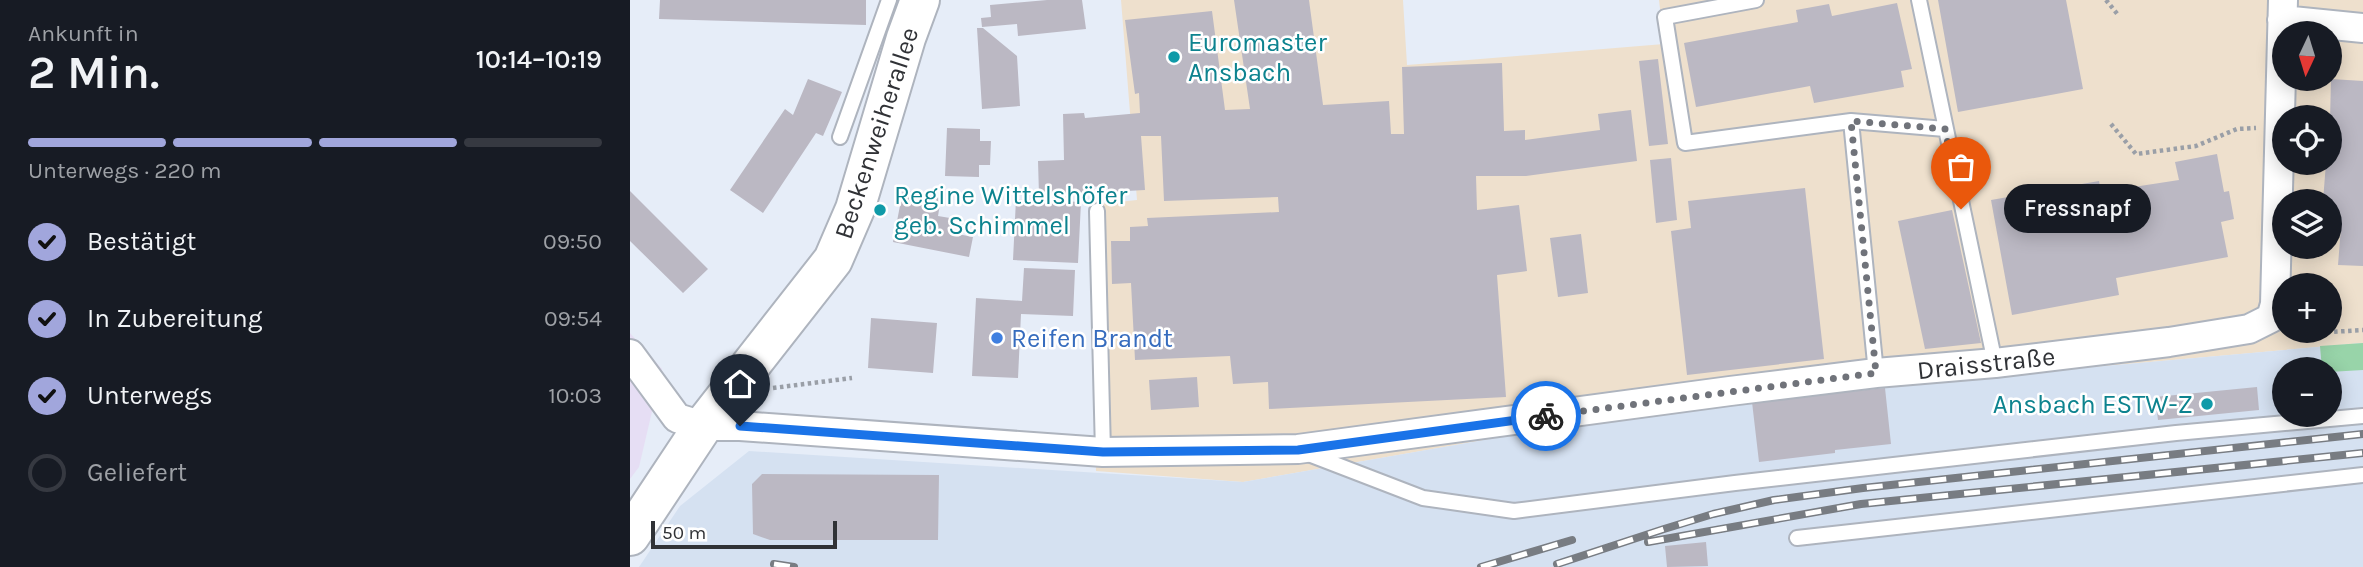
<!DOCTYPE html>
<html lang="de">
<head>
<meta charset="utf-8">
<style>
  body { margin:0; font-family:Karla,sans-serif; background:#242831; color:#f1f3f6; height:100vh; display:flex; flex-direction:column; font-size:26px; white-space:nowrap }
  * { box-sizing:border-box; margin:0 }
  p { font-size:23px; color:#9ea1a6 }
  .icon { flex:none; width:38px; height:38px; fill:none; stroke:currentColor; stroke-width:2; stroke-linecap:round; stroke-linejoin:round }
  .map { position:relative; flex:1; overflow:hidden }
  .drawer { display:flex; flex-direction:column; background:#171b24; width:630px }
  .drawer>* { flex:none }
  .needle { width:46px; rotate:184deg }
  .fabs { position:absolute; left:1642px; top:21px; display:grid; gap:14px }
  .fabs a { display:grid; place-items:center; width:70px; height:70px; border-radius:50%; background:#171b24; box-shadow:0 4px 18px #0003; font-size:35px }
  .scale { position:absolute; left:21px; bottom:18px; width:186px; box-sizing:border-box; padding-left:7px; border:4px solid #303236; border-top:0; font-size:19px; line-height:24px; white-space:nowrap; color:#303236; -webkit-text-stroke:5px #fff; paint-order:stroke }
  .pin { position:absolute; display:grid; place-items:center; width:60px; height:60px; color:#fff; margin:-72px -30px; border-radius:50% 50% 50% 0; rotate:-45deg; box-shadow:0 0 7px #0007 }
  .pin .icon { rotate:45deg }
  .courier { position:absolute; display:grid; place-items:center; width:70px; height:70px; margin:-35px; border:5px solid #1a73e8; border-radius:50%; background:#fff; color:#222; box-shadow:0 2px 9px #0007 }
  .bubble { position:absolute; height:49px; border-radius:24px; background:#171b24; box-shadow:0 4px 18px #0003; font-size:23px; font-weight:600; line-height:49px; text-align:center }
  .overview em { font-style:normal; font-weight:600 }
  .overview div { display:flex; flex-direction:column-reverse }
  .overview { display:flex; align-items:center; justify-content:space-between; height:119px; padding:0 28px }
  h1 { font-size:46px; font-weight:600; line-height:52px }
  .bar { display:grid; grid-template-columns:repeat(4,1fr); gap:10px 7px; align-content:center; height:84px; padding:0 28px }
  .bar i { height:9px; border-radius:5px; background:#363941 }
  .bar .on { background:#a1a6dc }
  .bar p { grid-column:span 4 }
  ol { padding:0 28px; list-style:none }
  li { display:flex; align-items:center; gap:21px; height:77px }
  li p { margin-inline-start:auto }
  li .icon { padding:7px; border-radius:50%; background:#a1a6dc; color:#111; stroke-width:4 }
  li:last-child { color:#9ea1a6 }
  li i { width:38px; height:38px; border:4px solid #363941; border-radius:50% }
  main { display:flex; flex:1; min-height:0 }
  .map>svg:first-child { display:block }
  .commercial { fill:#eee0cd; fill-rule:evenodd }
  .industrial { fill:#e6def4 }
  .built { fill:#d5e1f1; fill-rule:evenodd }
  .green { fill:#98d4a9 }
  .building { fill:#bbb8c3 }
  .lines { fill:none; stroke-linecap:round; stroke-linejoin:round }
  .service-casing { stroke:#aeb4be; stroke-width:18 }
  .minor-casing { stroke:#aeb4be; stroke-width:32 }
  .secondary-casing { stroke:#aeb4be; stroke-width:42 }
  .path { stroke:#9a9fa7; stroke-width:4.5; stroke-dasharray:3.5 3.5; stroke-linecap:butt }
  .service { stroke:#fff; stroke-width:14 }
  .minor { stroke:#fff; stroke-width:28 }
  .secondary { stroke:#fff; stroke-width:38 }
  .rail-casing { stroke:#787c82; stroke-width:8 }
  .rail { stroke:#fff; stroke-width:5; stroke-dasharray:16; stroke-linecap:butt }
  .done { stroke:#70737a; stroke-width:7; stroke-dasharray:0 12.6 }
  .route { stroke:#1a73e8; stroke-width:9 }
  .culture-dot { fill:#0f9aa8; stroke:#fff; stroke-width:2.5 }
  .shop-dot { fill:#3f7fe0; stroke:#fff; stroke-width:2.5 }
  .labels { text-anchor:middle; stroke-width:5; stroke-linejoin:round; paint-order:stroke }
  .culture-label { font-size:26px; fill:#0d838f; stroke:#fff; text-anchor:start }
  .street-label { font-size:26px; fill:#303236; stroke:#fff }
  .shop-label { font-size:26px; fill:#366cbe; stroke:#fff; text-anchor:start }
</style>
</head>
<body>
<main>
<section class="drawer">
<div class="overview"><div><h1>2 Min.</h1><p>Ankunft in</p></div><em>10:14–10:19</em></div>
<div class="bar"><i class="on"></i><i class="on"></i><i class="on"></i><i></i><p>Unterwegs · 220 m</p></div>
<ol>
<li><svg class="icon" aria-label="check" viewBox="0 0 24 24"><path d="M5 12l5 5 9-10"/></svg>Bestätigt<p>09:50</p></li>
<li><svg class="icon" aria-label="check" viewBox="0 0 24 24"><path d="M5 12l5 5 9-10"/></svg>In Zubereitung<p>09:54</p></li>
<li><svg class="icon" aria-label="check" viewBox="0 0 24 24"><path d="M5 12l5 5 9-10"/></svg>Unterwegs<p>10:03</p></li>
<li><i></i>Geliefert</li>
</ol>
</section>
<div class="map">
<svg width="1733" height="567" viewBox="0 0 1733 567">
  <rect width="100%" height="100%" fill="#e6edf8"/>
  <!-- commercial -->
  <path class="commercial" d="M491 0H773L777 65 1034 44 1029 0H1733V343L1072 402 613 482 466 471 461 205 507 200ZM1654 33H1699V79H1654ZM1654 117H1699V163H1654ZM1654 201H1699V247H1654ZM1654 285H1699V331H1654Z"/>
  <!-- industrial -->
  <path class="industrial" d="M0 333 32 369 9 467 0 479Z"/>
  <!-- built -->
  <path class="built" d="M1733 343V567H9L50 506 119 451 613 482 1072 402ZM1654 369H1699V415H1654Z"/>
  <!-- green -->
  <path class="green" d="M1733 343V370L1699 372V369H1692L1690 346Z"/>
  <!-- building -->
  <path class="building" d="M30 0H236V25L29 19Z
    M417 0H452L456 29 388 36 387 24 352 27 351 18 361 17 360 5Z
    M604 0H679L693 105 759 101 761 134H774L772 67 872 63 874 131 895 130V140L970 130 968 114 1001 110 1007 161 896 176H846L847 210 889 205 897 271 867 275 876 397 639 409 638 382 603 384 600 356 505 360 501 283 482 284 481 241H500V227L518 226 517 218 649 212 648 197 534 201 531 136H511L515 190 478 192V186L456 187V193L409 195 408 161 434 160 433 114 454 113 455 118 510 113 509 93 505 94 495 20 582 11 595 110 620 109Z
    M1308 0H1436L1453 89 1328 112Z
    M1267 3 1282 69 1271 71 1274 87 1184 103 1180 86 1066 107 1054 43 1168 22 1166 10 1199 4 1202 16Z
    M347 28H353L387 56 390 106 352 109Z
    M1028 59 1038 144 1019 146 1009 61Z
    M178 79 212 92 193 136 186 133 133 213 100 190 155 109 163 115Z
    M1701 79 1733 81V266L1708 265 1711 227 1699 226V201H1693L1696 163H1699Z
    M317 128 350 129V141H361L360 165H349V177L315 176Z
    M1587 154 1594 192 1599 191 1604 219 1591 222 1598 257 1486 278 1489 295 1382 315 1361 200 1469 181 1471 192 1549 180 1545 162Z
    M1041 158 1047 220 1026 223 1020 160Z
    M1175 188 1194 359 1057 375 1041 231 1061 228 1058 201Z
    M273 190 311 198 308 216 326 219 323 233 343 237 339 257 263 242Z
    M0 191 78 269 53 293 0 241Z
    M386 199 451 202 448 263 383 260Z
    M1322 210 1351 343 1295 349 1268 221Z
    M951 234 958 293 928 297 920 238Z
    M394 268 445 270 443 316 391 314 388 378 342 376 346 298 392 301Z
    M241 318 307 323 303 373 238 368Z
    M567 377 569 407 521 410 519 380Z
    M1627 387 1629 410 1528 420 1525 397Z
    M1255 388 1261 444 1205 450V453L1129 462 1122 402Z
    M132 474 309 475 308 540H140L123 534 122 484Z
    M1076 542 1078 566 1037 567 1035 546Z"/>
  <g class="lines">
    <defs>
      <path id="service" d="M1126 0 1035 17 1055 143 1221 121 1315 129
        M1289 0 1365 363
        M1221 121 1246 373
        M210 137 259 0
        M467 211 473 452
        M676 453 793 498 884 511 1105 483 1546 433 1733 416
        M1167 538 1733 475"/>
      <path id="minor" d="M1652 20 1733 28
        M0 354 47 418 73 426H110L473 452 668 449 1100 391 1246 373 1365 363 1539 342 1619 329 1641 318 1645 304 1653 0"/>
      <path id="secondary" d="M0 536 73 426 203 260 225 209 276 38 290 0"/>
    </defs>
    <!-- service casing -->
    <use href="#service" class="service-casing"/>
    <!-- minor casing -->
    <use href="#minor" class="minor-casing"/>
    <!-- secondary casing -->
    <use href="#secondary" class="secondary-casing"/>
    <!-- path -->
    <path class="path" d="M1476 0 1489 16
      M1481 124 1506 154 1566 146 1607 129 1626 128
      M1663 331 1668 334 1733 330
      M143 388 222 378"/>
    <!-- service -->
    <use href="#service" class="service"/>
    <!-- minor -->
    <use href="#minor" class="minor"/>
    <!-- secondary -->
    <use href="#secondary" class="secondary"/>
    <defs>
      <path id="rail" d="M1018 542 1231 504 1733 453
        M144 564 164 567
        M927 564 1034 529 1083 514 1144 500 1233 488 1733 434
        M851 567 942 540"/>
    </defs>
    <!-- rail casing -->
    <use href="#rail" class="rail-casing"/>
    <!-- rail -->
    <use href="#rail" class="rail"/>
  </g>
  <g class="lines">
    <!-- done -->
    <path class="done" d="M916 416 1246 373 1221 121 1315 129 1331 209"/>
    <!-- route -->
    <path class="route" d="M110 426 473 452 668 450 916 416"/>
  </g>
  <!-- markers -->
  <g class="culture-dot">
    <circle cx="544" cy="57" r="7"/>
    <circle cx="250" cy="210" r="7"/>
    <circle cx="1577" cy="404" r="7"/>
  </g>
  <circle class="shop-dot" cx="367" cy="338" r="7"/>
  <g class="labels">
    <!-- culture labels -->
    <g class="culture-label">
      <text x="558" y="51">Euromaster<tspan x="558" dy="30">Ansbach</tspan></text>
      <text x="264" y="204">Regine Wittelshöfer<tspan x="264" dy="30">geb. Schimmel</tspan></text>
      <text x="1563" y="413" text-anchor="end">Ansbach ESTW-Z</text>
    </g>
    <!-- street labels -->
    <g class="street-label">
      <text transform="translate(246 133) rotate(-72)" y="9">Beckenweiherallee</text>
      <text transform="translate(1356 363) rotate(-6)" y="9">Draisstraße</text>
    </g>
    <!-- shop labels -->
    <g class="shop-label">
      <text x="381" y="347">Reifen Brandt</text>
    </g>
  </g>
</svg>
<div class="fabs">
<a><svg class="needle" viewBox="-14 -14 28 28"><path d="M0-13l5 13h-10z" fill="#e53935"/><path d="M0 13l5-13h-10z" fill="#9ea1a6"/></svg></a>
<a><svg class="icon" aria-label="locate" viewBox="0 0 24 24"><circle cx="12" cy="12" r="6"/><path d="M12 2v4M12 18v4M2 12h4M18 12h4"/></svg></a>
<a><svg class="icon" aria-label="layers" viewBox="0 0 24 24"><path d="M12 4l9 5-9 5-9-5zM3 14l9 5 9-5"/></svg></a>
<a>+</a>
<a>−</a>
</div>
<div class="scale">50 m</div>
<div class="pin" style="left:1331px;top:209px;background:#ea580c"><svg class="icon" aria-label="bag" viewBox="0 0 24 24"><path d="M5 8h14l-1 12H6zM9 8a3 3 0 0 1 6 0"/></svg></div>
<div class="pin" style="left:110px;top:426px;background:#1f2937"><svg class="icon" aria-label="home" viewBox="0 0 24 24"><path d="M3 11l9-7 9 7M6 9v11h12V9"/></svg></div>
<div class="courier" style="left:916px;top:416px"><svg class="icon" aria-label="bike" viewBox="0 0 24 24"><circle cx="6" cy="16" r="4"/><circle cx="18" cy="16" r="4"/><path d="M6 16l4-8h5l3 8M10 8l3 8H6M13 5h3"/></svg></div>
<div class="bubble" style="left:1374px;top:184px;width:147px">Fressnapf</div>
</div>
</main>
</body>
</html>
